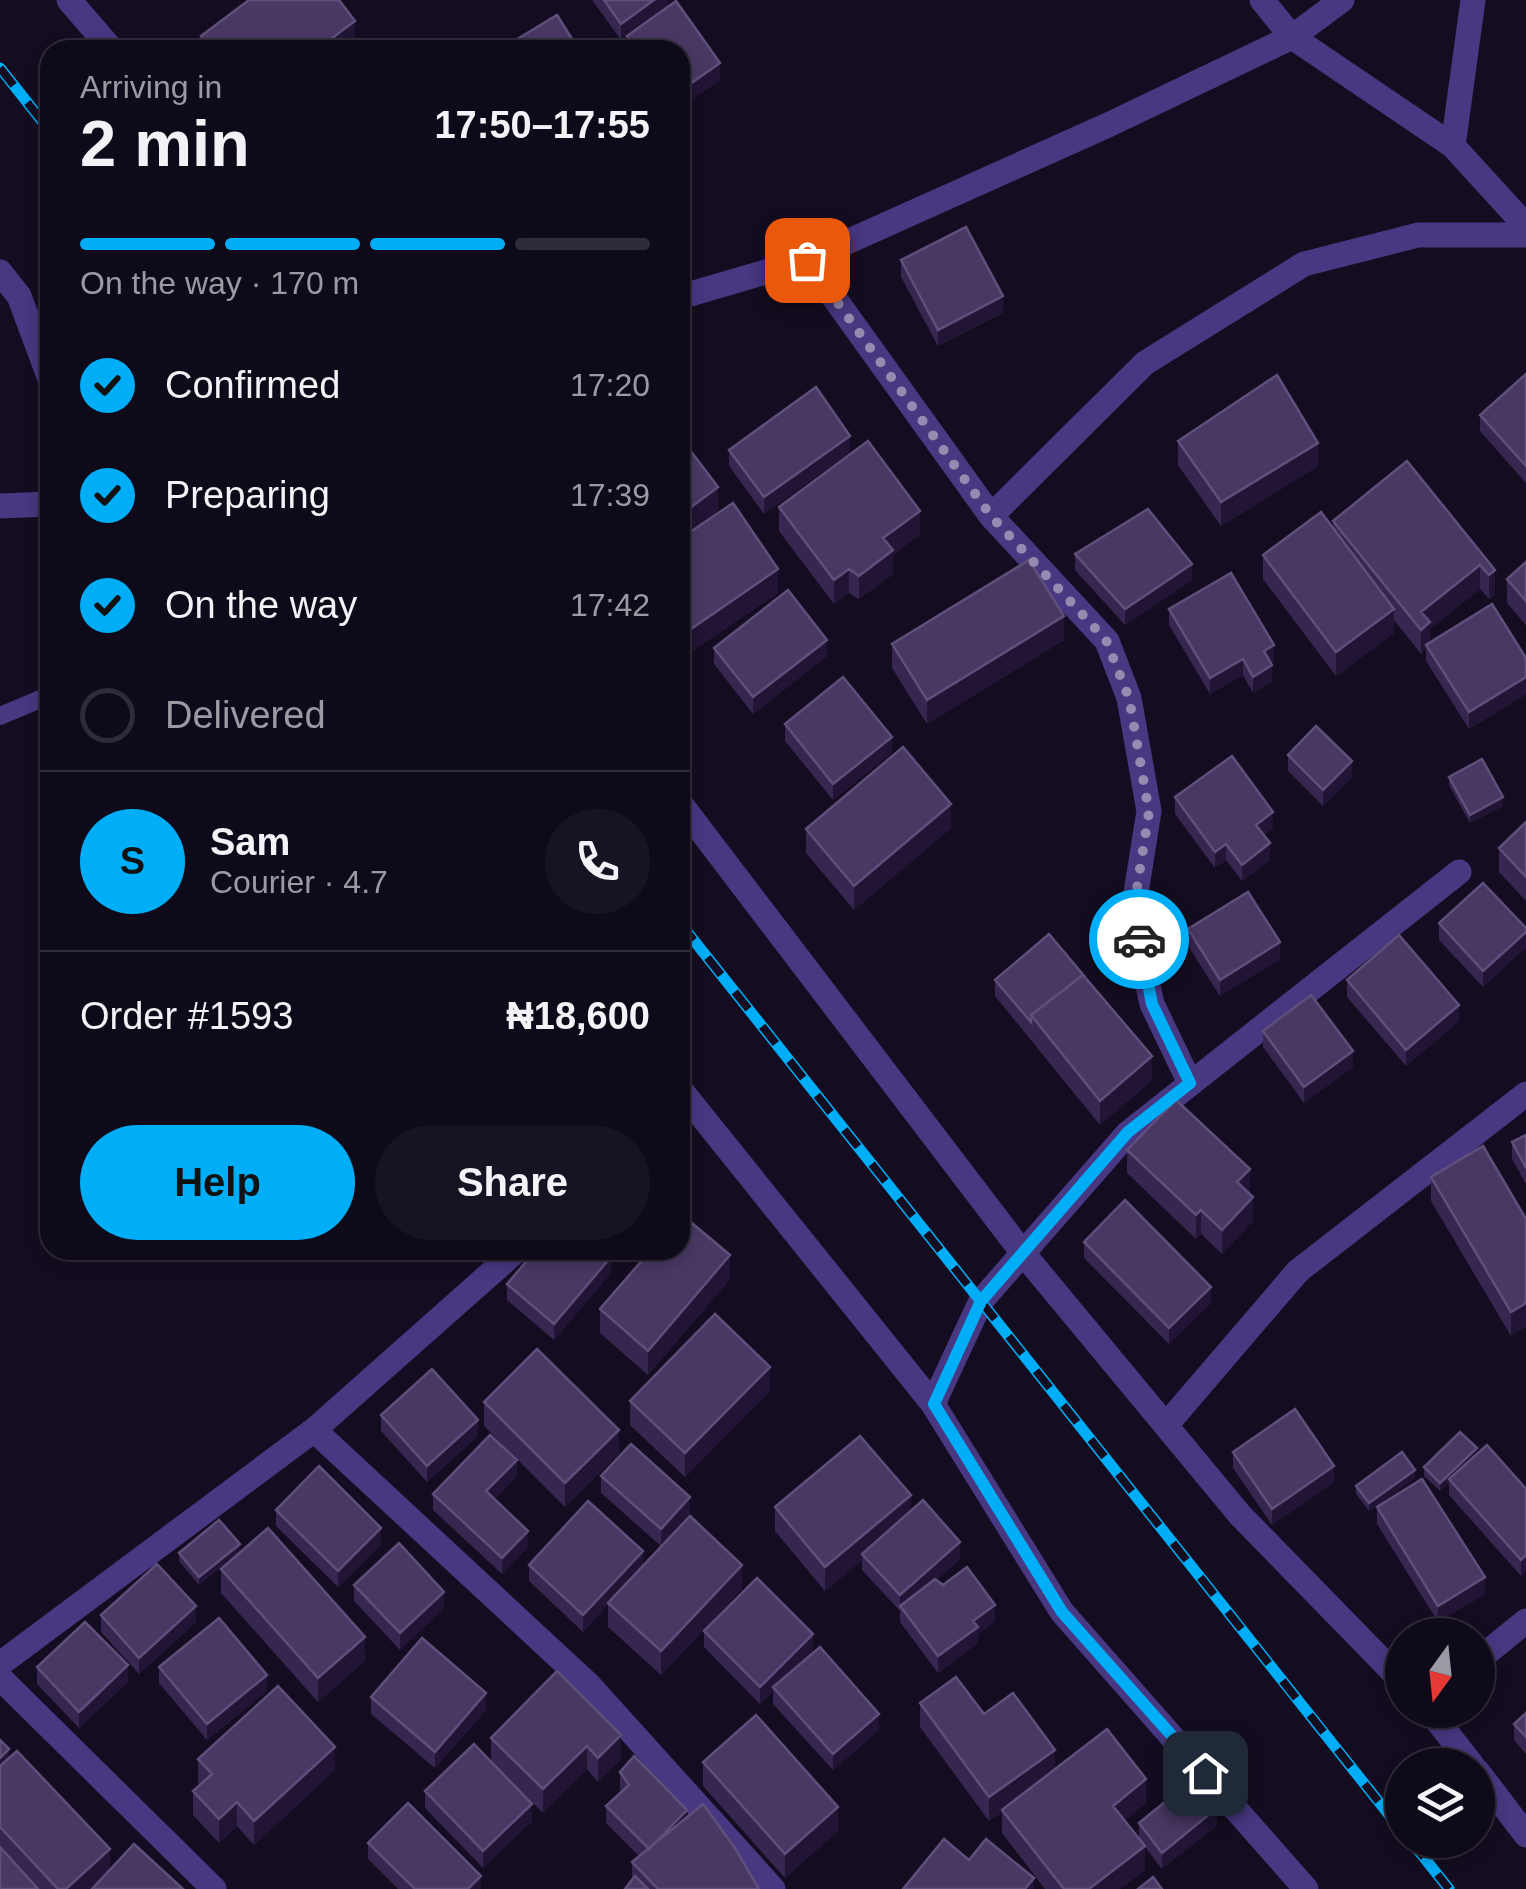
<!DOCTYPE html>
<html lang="en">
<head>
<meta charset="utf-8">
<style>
  body { margin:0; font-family:Helvetica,sans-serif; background:#181322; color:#f1f3f6; height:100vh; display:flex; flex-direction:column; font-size:38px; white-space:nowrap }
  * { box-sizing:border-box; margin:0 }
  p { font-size:32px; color:#9b9aa2 }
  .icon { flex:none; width:55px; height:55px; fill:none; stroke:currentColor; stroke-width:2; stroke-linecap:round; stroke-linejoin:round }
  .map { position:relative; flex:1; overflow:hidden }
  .panel { position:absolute; left:40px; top:40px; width:650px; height:1220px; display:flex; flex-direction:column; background:#0f0a19; border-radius:30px; box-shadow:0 5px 15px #0003,0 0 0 2px #2f2b38 }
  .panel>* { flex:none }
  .needle { width:65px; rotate:195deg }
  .controls { position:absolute; left:1385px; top:1618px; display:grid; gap:20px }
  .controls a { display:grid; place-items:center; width:110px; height:110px; border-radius:50%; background:#0f0a19; box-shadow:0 5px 15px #0003,0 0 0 2px #2f2b38; font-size:50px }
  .pin { position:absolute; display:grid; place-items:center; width:85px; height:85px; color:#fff; margin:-42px; border-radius:20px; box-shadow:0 5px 15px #0006 }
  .courier { position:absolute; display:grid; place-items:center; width:100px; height:100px; margin:-50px; border:8px solid #00aef8; border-radius:50%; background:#fff; color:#222; box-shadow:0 2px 12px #0007 }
  .summary em { font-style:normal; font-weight:700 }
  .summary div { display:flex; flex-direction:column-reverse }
  .summary { display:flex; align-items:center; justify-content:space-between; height:170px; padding:0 40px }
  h1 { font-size:65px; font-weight:700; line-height:75px }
  .bar { display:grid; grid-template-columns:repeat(4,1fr); gap:15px 10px; align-content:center; height:120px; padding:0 40px }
  .bar i { height:12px; border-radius:8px; background:#2f2b38 }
  .bar .active { background:#00aef8 }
  .bar p { grid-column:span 4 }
  .line { display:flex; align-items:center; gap:25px; padding:0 40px; border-top:2px solid #2f2b38 }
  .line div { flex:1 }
  .round { display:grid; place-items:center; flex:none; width:105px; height:105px; border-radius:52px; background:#181322 }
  ol { padding:0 40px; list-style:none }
  li { display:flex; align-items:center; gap:30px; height:110px }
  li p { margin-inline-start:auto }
  li .icon { padding:10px; border-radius:50%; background:#00aef8; color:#111; stroke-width:4 }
  li:last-child { color:#9b9aa2 }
  li i { width:55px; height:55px; border:5px solid #2f2b38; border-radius:50% }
  .cta { display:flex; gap:20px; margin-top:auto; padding:20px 40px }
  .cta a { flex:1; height:115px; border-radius:60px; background:#00aef8; color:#111; font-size:40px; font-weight:700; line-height:115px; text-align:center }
  .cta a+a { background:#181322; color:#f1f3f6 }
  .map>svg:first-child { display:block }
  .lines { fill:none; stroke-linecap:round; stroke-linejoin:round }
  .lane { stroke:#483781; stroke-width:18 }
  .street { stroke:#483781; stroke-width:25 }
  .rail-casing { stroke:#00aef8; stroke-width:11 }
  .rail { stroke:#140d21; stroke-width:8; stroke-dasharray:22; stroke-linecap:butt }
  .wall { fill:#362650 }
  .shaded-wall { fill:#211435 }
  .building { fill:#483863; stroke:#5f4f7b; stroke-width:2.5 }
  .done { stroke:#978ab1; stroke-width:10; stroke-dasharray:0 18 }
  .route { stroke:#00aef8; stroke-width:12 }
</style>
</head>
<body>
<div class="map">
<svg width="1526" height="1889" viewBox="0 0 1526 1889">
  <rect width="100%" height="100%" fill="#140d21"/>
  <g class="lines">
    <!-- lane -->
    <path class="lane" d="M0 716 50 695"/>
    <!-- street -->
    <path class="street" d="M69 0 112 50
      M1262 0 1292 37 1453 146 1526 226
      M1453 146 1473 0
      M807 260 991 516 1107 641 1129 698 1149 811 1136 893 1140 949 1152 1004 1190 1083
      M0 272 19 296 50 379
      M680 297 807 260 1108 125 1292 37 1342 0
      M0 506 50 504
      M991 516 1145 363 1304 264 1418 235H1526
      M680 803 1022 1252 1240 1515 1402 1681
      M680 1089 933 1404 1062 1612 1306 1889
      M933 1404 981 1301 1128 1133 1459 872
      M1167 1424 1298 1271 1526 1094
      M314 1430 590 1686 773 1889
      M1478 1660 1526 1621
      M0 1664 314 1430 517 1250
      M0 1678 214 1889
      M1429 1710 1472 1765
      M1478 1772 1526 1835"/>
    <defs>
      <path id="rail" d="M0 68 50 131
        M680 923 1402 1831
        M1410 1840 1449 1889"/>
    </defs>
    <!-- rail casing -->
    <use href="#rail" class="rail-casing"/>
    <!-- rail -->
    <use href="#rail" class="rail"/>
  </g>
  <!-- wall -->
  <path class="wall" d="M592 0H668V7L621 40Z
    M676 1 720 63V80L680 108V50H627V36Z
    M201 36 355 45 348 50H201Z
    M901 260 1003 313 938 346 901 277Z
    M1526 374V483L1480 431V415Z
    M680 437 718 510 690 532 681 520 680 536Z
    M1178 441 1318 466 1221 526 1178 465Z
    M729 450 850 452 764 514 729 466Z
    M779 507 920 534 893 555V574L859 599 849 593 834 604 779 531Z
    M1333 521 1495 570V594L1489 599 1480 589 1430 629V643L1526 658V694L1469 729 1426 661V649L1421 654 1394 620V633L1336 676 1263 579V555L1333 528Z
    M680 539 778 593 691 652 680 636Z
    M1075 554 1192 580 1125 625 1075 570Z
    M1526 562V625L1507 603V579Z
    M1169 609 1274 661 1271 663 1272 682 1253 693 1243 675 1210 694 1169 625Z
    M1064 640 927 724 892 668V644Z
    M714 648 827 656 753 714 714 664Z
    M785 724 892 753 833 800 785 741Z
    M1288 755 1352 777 1323 806 1288 771Z
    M1449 777 1503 806 1470 823 1449 785Z
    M1175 797 1273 828 1264 835 1270 860 1242 881 1226 860 1215 868 1175 814Z
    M1526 822V901L1499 872V848Z
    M951 828 854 910 806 853V829Z
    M1439 923 1526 928 1483 987 1439 940Z
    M1188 929 1280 959 1220 996 1188 946Z
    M995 980 1152 1080 1100 1125 995 996Z
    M1347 980 1459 1021 1406 1066 1347 997Z
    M1263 1031 1353 1067 1304 1103 1263 1047Z
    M1526 1135V1184L1512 1159V1142Z
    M1127 1150 1249 1193 1253 1221 1222 1254 1201 1234 1196 1239 1127 1173Z
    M1431 1177 1526 1219 1511 1336 1431 1201Z
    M1084 1242 1211 1303 1169 1344 1084 1258Z
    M611 1273 554 1340 507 1300V1284Z
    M730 1279 648 1375 600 1333V1309Z
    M770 1391 685 1477 630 1425V1401Z
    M484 1402 619 1453 565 1507 484 1426Z
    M381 1415 478 1436 427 1482 381 1431Z
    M1233 1452 1334 1482 1272 1525 1233 1468Z
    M1477 1455 1526 1489 1521 1576 1449 1495V1483L1440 1491 1424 1476V1467Z
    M517 1476 495 1499 528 1547 502 1574 433 1510V1494Z
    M601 1476 690 1513 661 1546 601 1493Z
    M1415 1478 1369 1511 1356 1494V1486Z
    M775 1507 911 1511 960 1559 936 1580 995 1621 978 1634V1643L938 1673 900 1622V1611L862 1570V1560L825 1591 775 1531Z
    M1377 1507 1485 1594 1438 1622 1377 1524Z
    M276 1510 381 1544 338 1587 276 1526Z
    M240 1544 199 1585 179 1561V1553Z
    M529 1565 643 1566 742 1589 661 1675 608 1627V1604L583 1632 529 1581Z
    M221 1569 365 1661 318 1702 221 1593Z
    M354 1585 444 1608 400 1650 354 1601Z
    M101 1615 196 1622 139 1674 101 1632Z
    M704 1631 813 1651 797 1667 879 1730 833 1770 773 1704V1691L760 1704 704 1647Z
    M37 1667 128 1682 79 1728 37 1684Z
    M159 1667 267 1691 207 1740 159 1683Z
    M557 1671 621 1759 598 1782 587 1769 543 1813 499 1770 532 1821 483 1868 425 1808V1791L491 1761V1738Z
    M371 1697 486 1710 435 1768 371 1714Z
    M920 1703 984 1714 1055 1769 1146 1803 1124 1820 1139 1839V1823L1217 1825 1162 1869 1145 1847V1870L1120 1889H1045L1002 1833V1812L989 1821 920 1727Z
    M1526 1713V1754L1514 1740V1724Z
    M0 1740 9 1758 110 1870 183 1889H0Z
    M198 1759 335 1770 254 1845 237 1826 219 1843 193 1815V1791L199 1785 198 1783Z
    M703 1762 838 1831 785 1878 703 1786Z
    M620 1772 687 1817 759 1889H625L632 1880V1862L639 1856 606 1823V1806L622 1791 620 1789Z
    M368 1843 481 1889H398L368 1859Z"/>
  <!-- shaded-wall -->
  <path class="shaded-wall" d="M654 0H668V7L621 40V24Z
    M355 21V45L348 50H316Z
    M235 40V50H222Z
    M720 63V80L680 108V91Z
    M1003 296V313L938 346V330Z
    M850 436V452L764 514V497Z
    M1318 443V466L1221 526V502Z
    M718 487V510L690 532V508Z
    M920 511V534L893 555V574L859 599V576L883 538Z
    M1192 564V580L1125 625V609Z
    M1480 565V589L1430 629V646L1426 645V649L1421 654V612Z
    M778 569V593L691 652V629Z
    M849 569V593L834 604V580Z
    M1495 570V594L1489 599V575Z
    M1394 609V633L1336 676V652Z
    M1064 616V640L927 724V700Z
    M827 640V656L753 714V697Z
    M1274 645V661L1264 668V651Z
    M1243 659V675L1210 694V678Z
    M1272 665V682L1253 693V677Z
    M1526 677V694L1469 729V712Z
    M892 737V753L833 800V784Z
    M1352 761V777L1323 806V790Z
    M1503 797V806L1470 823V815Z
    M951 804V828L854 910V886Z
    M1273 812V828L1256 841V825Z
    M1270 843V860L1242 881V865Z
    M1226 844V860L1215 868V852Z
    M1526 932V948L1483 987V971Z
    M1280 942V959L1220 996V980Z
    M1459 1005V1021L1406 1066V1050Z
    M1353 1051V1067L1304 1103V1087Z
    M1152 1056V1080L1100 1125V1101Z
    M1250 1169V1193L1237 1182Z
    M1253 1197V1221L1222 1254V1230Z
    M1201 1210V1234L1196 1239V1215Z
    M730 1255V1279L648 1375V1351Z
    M611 1257V1273L554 1340V1324Z
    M1211 1287V1303L1169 1344V1328Z
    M1526 1303V1327L1511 1336V1312Z
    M770 1367V1391L685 1477V1453Z
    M478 1420V1436L427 1482V1466Z
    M619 1430V1453L565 1507V1483Z
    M1477 1448V1456L1449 1479V1483L1440 1491V1483Z
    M517 1460V1476L486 1508V1491Z
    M1334 1466V1482L1272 1525V1509Z
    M1415 1470V1478L1369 1511V1503Z
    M911 1495V1519L862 1554V1560L825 1591V1567Z
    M690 1497V1513L661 1546V1529Z
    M381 1528V1544L338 1587V1571Z
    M528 1531V1547L502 1574V1558Z
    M960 1542V1559L903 1609 900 1606V1612V1595Z
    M240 1544V1553L199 1585V1577Z
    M643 1551V1567L583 1632V1615Z
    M1526 1555V1571L1521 1576V1560Z
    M742 1565V1589L661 1675V1651Z
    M1485 1577V1594L1438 1622V1606Z
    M444 1592V1608L400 1650V1633Z
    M995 1605V1621L978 1634V1643L938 1673V1656L973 1621Z
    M196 1606V1622L139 1674V1658Z
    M813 1634V1651L775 1689 773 1687V1691L760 1704V1687Z
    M365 1637V1661L318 1702V1678Z
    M128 1665V1682L79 1728V1712Z
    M267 1675V1691L207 1740V1724Z
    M486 1693V1710L435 1768V1752Z
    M879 1714V1730L833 1770V1754Z
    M621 1735V1759L598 1782V1758Z
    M587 1746V1769L543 1813V1789Z
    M335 1747V1770L254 1845V1821Z
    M9 1749V1765L0 1774V1758Z
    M1055 1750V1774L989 1821V1797Z
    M1146 1779V1803L1113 1830V1806Z
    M237 1802V1826L219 1843V1819Z
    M532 1804V1821L483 1868V1851Z
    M838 1807V1831L785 1878V1854Z
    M1217 1808V1825L1162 1869V1853Z
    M687 1810V1826L649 1849Z
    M1145 1846V1870L1120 1889H1089Z
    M110 1849V1872L92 1889H66Z
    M481 1876V1889H468Z
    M1034 1878V1889H1025Z"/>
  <!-- building -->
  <path class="building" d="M249 0H339L355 21 316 50H242L235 40 222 50H211L201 36Z
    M604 0H654L621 24Z
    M676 1 720 63 680 91V50H637L627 36Z
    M557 15 579 50H513L509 44Z
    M966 227 1003 296 938 330 901 260Z
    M1526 374V466L1480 415Z
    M1277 375 1318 443 1221 502 1178 441Z
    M816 387 850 436 764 497 729 450Z
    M680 437 718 487 690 508 680 494Z
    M868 441 920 511 883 538 893 550 859 576 849 569 834 580 779 507Z
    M1407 461 1495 570 1489 575 1480 565 1421 612 1430 622 1421 630 1333 521Z
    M733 503 778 569 691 629 680 613V539Z
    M1148 509 1192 564 1125 609 1075 554Z
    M1321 512 1394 609 1336 652 1263 555Z
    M1029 560 1064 616 927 700 892 644Z
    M1526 562V601L1507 579Z
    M1231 573 1274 645 1264 651 1272 665 1253 677 1243 659 1210 678 1169 609Z
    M788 590 827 640 753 697 714 648Z
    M1492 604 1526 658V677L1469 712 1426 645Z
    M843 677 892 737 833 784 785 724Z
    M1316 726 1352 761 1323 790 1288 755Z
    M903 747 951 804 854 886 806 829Z
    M1232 756 1273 812 1256 825 1270 843 1242 865 1226 844 1215 852 1175 797Z
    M1482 759 1503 797 1470 815 1449 777Z
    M1526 822V877L1499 848Z
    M1483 883 1526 928V932L1483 971 1439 923Z
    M1248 892 1280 942 1220 980 1188 929Z
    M1049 934 1085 977 1083 975 1031 1015V1022L995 980Z
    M1399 935 1459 1005 1406 1050 1347 980Z
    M1083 975 1152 1056 1100 1101 1031 1015Z
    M1311 995 1353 1051 1304 1087 1263 1031Z
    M1176 1100 1250 1169 1237 1182 1253 1197 1222 1230 1201 1210 1196 1215 1127 1150Z
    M1526 1135V1168L1512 1142Z
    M1483 1146 1526 1219V1303L1511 1312 1431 1177Z
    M1125 1200 1211 1287 1169 1328 1084 1242Z
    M681 1214 730 1255 648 1351 600 1309 651 1250H680Z
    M536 1250H603L611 1257 554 1324 507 1284Z
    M715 1314 770 1367 685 1453 630 1401Z
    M537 1349 619 1430 565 1483 484 1402Z
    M432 1369 478 1420 427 1466 381 1415Z
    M1295 1409 1334 1466 1272 1509 1233 1452Z
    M1460 1432 1477 1448 1440 1483 1424 1467Z
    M490 1435 517 1460 486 1491 528 1531 502 1558 433 1494Z
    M860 1436 911 1495 825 1567 775 1507Z
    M631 1444 690 1497 661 1529 601 1476Z
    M1487 1445 1526 1489V1555L1521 1560 1449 1479Z
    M1402 1452 1415 1470 1369 1503 1356 1486Z
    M319 1466 381 1528 338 1571 276 1510Z
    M1422 1479 1485 1577 1438 1606 1377 1507Z
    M923 1500 960 1542 900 1595 862 1554Z
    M588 1501 643 1551 583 1615 529 1565Z
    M690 1516 742 1565 661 1651 608 1603Z
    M219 1520 240 1544 199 1577 179 1553Z
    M268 1528 365 1637 318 1678 221 1569Z
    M399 1543 444 1592 400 1633 354 1585Z
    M157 1564 196 1606 139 1658 101 1615Z
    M967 1567 995 1605 973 1621 978 1627 938 1656 900 1606 935 1579 943 1585Z
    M757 1578 813 1634 760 1687 704 1631Z
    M219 1618 267 1675 207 1724 159 1667Z
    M85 1622 128 1665 79 1712 37 1667Z
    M422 1638 486 1693 435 1752 371 1697Z
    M820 1647 879 1714 833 1754 773 1687Z
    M557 1671 621 1735 598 1758 587 1746 543 1789 491 1738Z
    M956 1677 984 1714 1013 1693 1055 1750 989 1797 920 1703Z
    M278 1686 335 1747 254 1821 237 1802 219 1819 193 1791 212 1774 198 1759Z
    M1526 1713V1737L1514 1724Z
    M756 1715 838 1807 785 1854 703 1762Z
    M1107 1729 1146 1779 1113 1806 1145 1846 1089 1889H1064L1002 1810Z
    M0 1740 9 1749 0 1758Z
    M474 1744 532 1804 483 1851 425 1791Z
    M17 1751 110 1849 66 1889H58L0 1827V1766Z
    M634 1756 687 1810 649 1849 606 1806 629 1785 620 1772Z
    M1193 1779 1217 1808 1162 1853 1139 1823Z
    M408 1803 481 1876 468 1889H415L368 1843Z
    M703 1804 735 1848 759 1889H658L632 1862Z
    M944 1839 969 1860 986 1839 1034 1878 1025 1889H903Z
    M134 1844 183 1889H92Z
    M0 1847 38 1889H0Z
    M635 1876 648 1889H625Z
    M1153 1877 1162 1889H1138Z"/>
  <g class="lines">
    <!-- done -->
    <path class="done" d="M807 260 991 516 1106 640 1129 698 1149 812 1136 894 1139 939"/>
    <!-- route -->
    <path class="route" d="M1139 939 1152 1004 1190 1083 1128 1132 981 1301 934 1404 1062 1612 1205 1773"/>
  </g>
</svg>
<div class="controls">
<a><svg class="needle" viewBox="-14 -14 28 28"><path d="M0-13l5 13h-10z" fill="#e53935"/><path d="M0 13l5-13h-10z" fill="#9b9aa2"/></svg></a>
<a><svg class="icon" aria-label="layers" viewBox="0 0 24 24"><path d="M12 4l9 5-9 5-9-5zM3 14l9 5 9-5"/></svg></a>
</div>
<div class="pin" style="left:807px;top:260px;background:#ea580c"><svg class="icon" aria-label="bag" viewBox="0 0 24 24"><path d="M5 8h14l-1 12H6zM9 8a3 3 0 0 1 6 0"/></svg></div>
<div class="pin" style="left:1205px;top:1773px;background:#1f2937"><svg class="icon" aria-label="home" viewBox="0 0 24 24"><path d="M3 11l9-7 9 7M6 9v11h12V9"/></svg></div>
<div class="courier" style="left:1139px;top:939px"><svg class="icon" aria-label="car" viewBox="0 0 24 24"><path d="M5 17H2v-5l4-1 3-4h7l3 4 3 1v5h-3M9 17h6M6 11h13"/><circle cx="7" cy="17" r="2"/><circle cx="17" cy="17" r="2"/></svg></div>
<section class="panel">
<div class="summary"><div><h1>2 min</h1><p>Arriving in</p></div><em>17:50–17:55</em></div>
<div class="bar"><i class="active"></i><i class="active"></i><i class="active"></i><i></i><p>On the way · 170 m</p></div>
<ol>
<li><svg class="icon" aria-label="check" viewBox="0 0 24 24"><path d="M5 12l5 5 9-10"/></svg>Confirmed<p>17:20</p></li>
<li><svg class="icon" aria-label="check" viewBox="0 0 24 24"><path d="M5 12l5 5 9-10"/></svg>Preparing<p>17:39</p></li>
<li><svg class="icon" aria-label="check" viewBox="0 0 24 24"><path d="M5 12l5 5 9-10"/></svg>On the way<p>17:42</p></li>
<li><i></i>Delivered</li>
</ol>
<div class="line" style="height:180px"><b class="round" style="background:#00aef8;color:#111">S</b><div><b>Sam</b><p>Courier · 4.7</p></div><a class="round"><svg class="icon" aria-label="phone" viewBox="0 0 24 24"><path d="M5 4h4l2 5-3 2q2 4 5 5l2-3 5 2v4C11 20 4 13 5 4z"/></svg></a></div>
<div class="line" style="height:130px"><div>Order #1593</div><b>₦18,600</b></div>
<div class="cta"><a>Help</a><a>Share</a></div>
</section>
</div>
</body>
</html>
